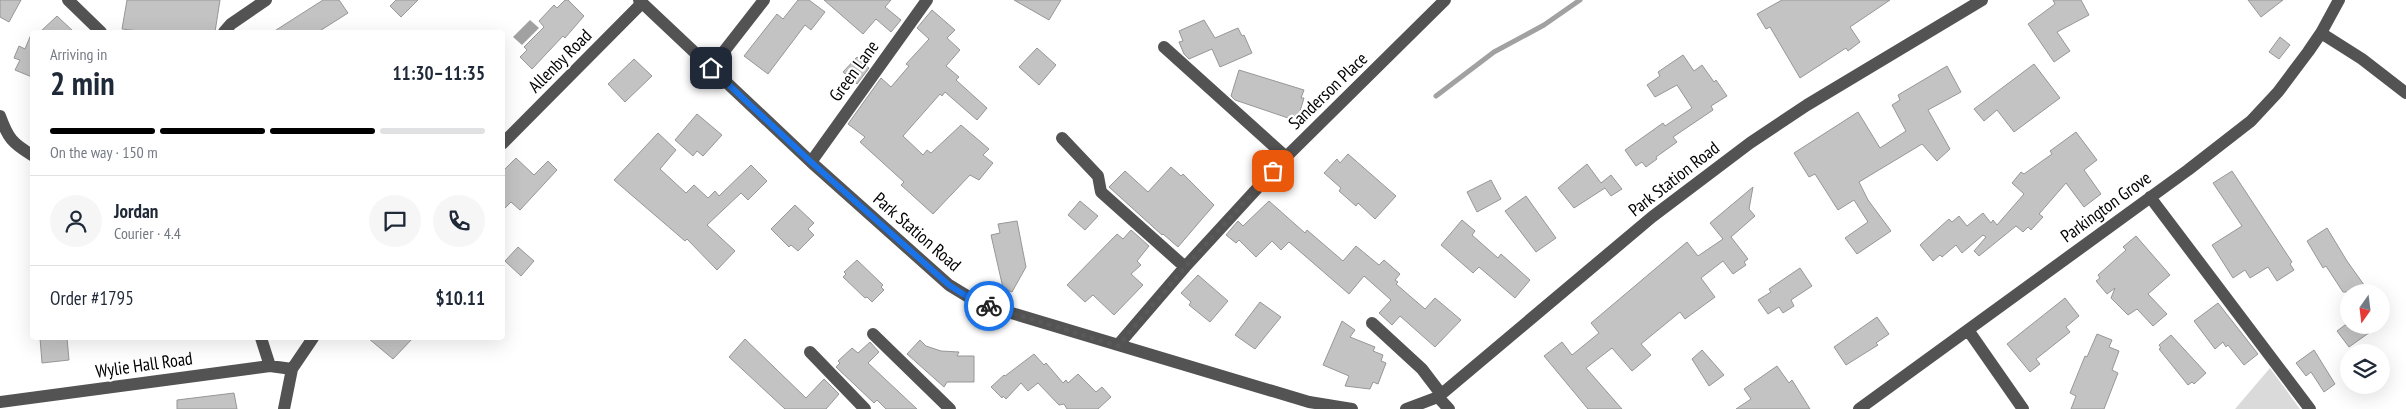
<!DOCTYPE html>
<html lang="en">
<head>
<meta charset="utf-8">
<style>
  body { margin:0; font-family:"PT Sans Narrow",sans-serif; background:#f6f6f7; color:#1f2937; height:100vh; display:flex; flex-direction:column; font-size:19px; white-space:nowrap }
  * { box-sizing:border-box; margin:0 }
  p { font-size:16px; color:#747a83 }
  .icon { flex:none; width:28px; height:28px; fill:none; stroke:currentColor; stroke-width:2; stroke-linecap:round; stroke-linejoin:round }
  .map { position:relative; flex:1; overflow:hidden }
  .side { position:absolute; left:30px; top:30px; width:475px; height:310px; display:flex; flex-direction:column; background:#fff; border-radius:5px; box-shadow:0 5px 20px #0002 }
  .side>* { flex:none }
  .needle { width:32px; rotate:194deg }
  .tools { position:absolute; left:2340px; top:284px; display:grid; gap:10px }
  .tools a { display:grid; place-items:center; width:50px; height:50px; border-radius:50%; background:#fff; box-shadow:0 5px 20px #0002; font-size:25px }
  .pin { position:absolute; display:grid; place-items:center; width:42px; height:42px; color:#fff; margin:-21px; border-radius:10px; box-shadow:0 2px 8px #0006 }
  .courier { position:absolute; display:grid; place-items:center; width:50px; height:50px; margin:-25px; border:4px solid #1a73e8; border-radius:50%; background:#fff; color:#222; box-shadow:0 1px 6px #0007 }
  .overview em { font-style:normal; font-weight:600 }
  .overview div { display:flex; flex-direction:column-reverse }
  .overview { display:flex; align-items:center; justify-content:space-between; height:85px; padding:0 20px }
  h1 { font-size:32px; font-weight:600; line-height:38px }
  .bar { display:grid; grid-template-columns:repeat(4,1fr); gap:8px 5px; align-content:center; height:60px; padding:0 20px }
  .bar i { height:6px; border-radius:4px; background:#e0e1e3 }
  .bar .selected { background:#000 }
  .bar p { grid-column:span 4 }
  .line { display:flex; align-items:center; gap:12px; padding:0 20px; border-top:1px solid #e0e1e3 }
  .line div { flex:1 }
  .round { display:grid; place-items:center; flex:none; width:52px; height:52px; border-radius:26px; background:#f6f6f7 }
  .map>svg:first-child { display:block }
  .green { fill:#dadada }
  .water { fill:#a1a1a1 }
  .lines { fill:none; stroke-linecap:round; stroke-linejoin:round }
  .stream { stroke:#a1a1a1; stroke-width:5 }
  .building { fill:#c3c3c3; stroke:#979797 }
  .minor { stroke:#535353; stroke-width:12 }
  .done { stroke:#595959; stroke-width:5; stroke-dasharray:0 9 }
  .route { stroke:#1a73e8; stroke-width:6 }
  .labels { text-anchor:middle; stroke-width:4.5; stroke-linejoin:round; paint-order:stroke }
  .street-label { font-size:18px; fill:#000; stroke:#fff }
</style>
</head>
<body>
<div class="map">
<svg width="2406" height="409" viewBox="0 0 2406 409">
  <rect width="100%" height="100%" fill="#fff"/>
  <!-- green -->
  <path class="green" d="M2270 368 2300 409H2235Z"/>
  <!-- water -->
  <path class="water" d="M530 20 539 28 522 45 513 37Z"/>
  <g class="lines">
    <!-- stream -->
    <path class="stream" d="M1436 96 1494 52 1544 25 1580 0"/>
  </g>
  <!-- building -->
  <path class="building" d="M0 0H21L9 22 0 17Z
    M127 0H220L215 32H147L122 29Z
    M323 0H339L348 13 318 32H273Z
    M396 0H418L401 17 390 6Z
    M565 0H568L584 16 565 38 563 36 532 69 520 57 527 50 524 47 544 27 539 21 554 5 557 8Z
    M798 0H809L825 12 811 30 805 25 768 74 744 56 777 14 783 19Z
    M824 0H891L885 7 901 20 891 32 876 19 863 34Z
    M1014 0H1061L1049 20Z
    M1782 0H1890L1850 27 1860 42 1848 51 1846 48 1800 78 1770 27 1766 29 1757 14Z
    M2053 0H2081L2089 15 2057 32 2070 51 2054 62 2028 24 2055 4Z
    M2248 0H2283L2261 17Z
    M932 10 955 30 947 38 960 50 946 66 959 77 956 80 987 108 977 120 945 92 942 96 940 94 903 136 923 155 927 150 931 153 961 125 989 149 983 155 993 163 979 180 970 175 933 214 901 185 904 182 860 142 865 137 848 124 881 78 891 87 909 66 906 64 929 39 917 28Z
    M57 16 74 32H40Z
    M1204 20 1215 38 1238 28 1242 36 1244 35 1252 53 1220 67 1212 49 1189 59 1184 54 1179 42 1183 41 1179 31Z
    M32 32V77L15 70 20 60 14 58 19 46 25 49Z
    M2280 37 2290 45 2279 59 2269 52Z
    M1037 48 1056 65 1039 85 1019 67Z
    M1683 55 1694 71 1702 65 1714 82 1716 80 1727 96 1711 106 1713 110 1673 137 1677 142 1656 157 1657 159 1646 167 1642 162 1636 166 1625 150 1663 123 1665 126 1692 108 1677 85 1655 97 1647 85 1660 76 1658 72Z
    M857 57 869 68 857 84 843 72Z
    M634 59 652 76 625 102 608 84Z
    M2034 64 2060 98 2014 132 1997 110 1984 121 1974 109Z
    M1947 66 1961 92 1928 110 1950 149 1937 161 1922 144 1859 182 1868 200 1891 231 1857 254 1845 238 1868 222 1854 200 1838 210 1815 174 1809 177 1794 153 1858 112 1880 148 1906 131 1892 105 1900 100 1898 95Z
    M1239 70 1304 90 1301 98H1304L1297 121 1235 100 1231 96Z
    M697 114 722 135 703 156 697 151 693 156 675 140Z
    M2076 132 2097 160 2084 170 2101 194 2084 207 2066 183 2039 214 2043 217 2031 230 2028 227 2023 232 2016 226 1979 256 1974 251 1986 237 1983 235 1962 253 1956 245 1942 257 1940 255 1933 261 1920 245 1949 219 1952 222 1959 216 1967 226 1983 213 1991 223 1993 220 1997 225 2024 194 2012 183 2021 172 2024 174 2052 154 2050 151Z
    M658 133 676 150 660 169 686 193 694 185 708 198 715 191 719 196 751 165 767 181 748 200 741 193 707 225 735 251 717 270 687 239 685 241 614 180Z
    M1348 154 1396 196 1375 219 1358 203 1356 206 1339 191 1341 188 1324 173 1337 159 1340 163Z
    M516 158 534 175 548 161 557 170 520 210 511 202 502 211V172Z
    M1587 164 1601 183 1611 175 1622 189 1611 196 1605 188 1574 208 1558 188Z
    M1171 167 1181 176 1183 174 1214 205 1178 247 1163 234 1162 235 1109 187 1125 171 1148 192Z
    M2232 171 2292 262 2290 264 2294 270 2277 281 2268 267 2250 278 2245 270 2233 278 2212 245 2242 226 2213 183Z
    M1491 180 1501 199 1477 212 1467 192Z
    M1753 187 1749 209 1755 216 1731 237 1748 259 1744 262 1746 265 1733 274 1723 261 1701 278 1715 297 1685 319 1680 312 1641 344 1651 355 1632 371 1612 348 1586 368 1622 409H1588L1544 356 1562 342 1572 355 1599 333 1591 323 1687 242 1698 256 1723 239 1710 223Z
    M1526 196 1556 238 1536 252 1505 211Z
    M1080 201 1098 216 1085 230 1068 215Z
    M1269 201 1305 233 1307 230 1343 261 1356 246 1379 265 1384 260 1400 274 1395 280 1398 282 1396 284 1425 309 1435 298 1461 320 1435 347 1400 316 1392 325 1379 313 1391 300 1364 276 1349 294 1289 242 1281 250 1272 241 1256 257 1239 240 1236 243 1226 235 1238 221 1243 226Z
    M795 205 814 223 808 229 814 235 798 251 791 245 789 247 771 229Z
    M1462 220 1475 231 1472 235 1498 258 1501 254 1530 280 1515 298 1479 267 1473 273 1441 245Z
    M1017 221 1026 267 1012 292 1003 288 991 235 1000 233 998 224Z
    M2327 228 2347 261 2369 292H2343L2326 266 2323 268 2307 241Z
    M1131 230 1149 246 1137 261 1141 265 1131 274 1143 285 1114 315 1093 295 1085 302 1067 285 1117 234 1123 239Z
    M2136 236 2170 275 2148 294 2167 314 2153 326 2137 309 2128 315 2111 298 2115 288 2107 294 2096 281 2100 278 2098 275 2126 250 2123 247Z
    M518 247 534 261 521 276 505 261Z
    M857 260 883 285 881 287 884 290 872 302 867 297 865 298 843 277 846 274 844 272Z
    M1800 268 1812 286 1791 300 1794 306 1783 313 1779 307 1768 314 1758 300 1771 292 1769 289Z
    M1198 275 1228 301 1210 322 1189 305 1191 302 1181 293Z
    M2065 298 2079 316 2066 327 2070 332 2036 359 2040 364 2030 372 2007 344Z
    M1260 302 1281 317 1255 349 1235 335Z
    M2218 303 2258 354 2244 365 2228 345 2226 347 2223 342 2215 349 2194 321Z
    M1877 317 1889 334 1876 343 1878 345 1846 365 1834 347Z
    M1342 321 1355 330 1350 337 1375 347 1373 351 1383 355 1381 361 1386 363 1378 384 1373 382 1370 389 1345 386 1349 376 1323 365Z
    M2345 325H2380L2349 347 2337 331Z
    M2097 334 2112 340 2109 347 2119 351 2112 370 2118 373 2104 409H2071L2076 396 2070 393 2085 356 2087 357Z
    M2171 335 2206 373 2194 384 2192 382 2188 385 2159 349 2161 348 2159 345Z
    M40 338H67L69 360 42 363Z
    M368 338H413L393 359Z
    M745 339 806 398 824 379 839 394 826 409H785L729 357Z
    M920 340 926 346 941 351 959 352 957 356H974V382H947L944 387 907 354Z
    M870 342 879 352 868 363 917 409H886L877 400 874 403 836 367 840 363 838 361 852 348 858 353Z
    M1702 350 1724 375 1709 386 1692 359Z
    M2314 350 2335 384 2324 392 2311 372 2306 376 2296 363Z
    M1034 354 1044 365 1046 363 1063 383 1066 380 1068 383 1078 374 1096 392 1102 387 1111 397 1098 409H1067L1064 404 1059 405 1038 383 1028 391 1021 383 1006 399 1003 396 1002 398 991 387 1004 375 1005 376Z
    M1777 366 1789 383 1792 380 1810 409H1736L1751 399 1744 389Z
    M234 393 237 409H177V400Z"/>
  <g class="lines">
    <!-- minor -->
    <path class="minor" d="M68 0 101 32
      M639 0 811 162 949 285 977 302 998 309 1309 402 1352 409
      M224 32 231 24 266 0
      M2321 33 2362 59 2406 93
      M1164 47 1286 157
      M711 68 764 0
      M0 116C8 138 12 143 32 155
      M1062 138 1098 176 1101 192 1185 267
      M502 144 642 3
      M811 162 927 0
      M2150 197 2310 409
      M1372 323 1422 369 1441 394
      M1968 330 2023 409
      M873 334 950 409
      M261 338 270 366
      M1118 345 1185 267 1286 157 1445 0
      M810 352 865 409
      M1438 397 1449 409
      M0 402 270 366 292 369
      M284 409 292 369 313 338
      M1406 409 1438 397 1652 217 1750 143 1807 105 1982 0
      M1859 409 2188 170 2251 121 2278 92 2308 52 2321 33 2339 0"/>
  </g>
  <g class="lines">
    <!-- done -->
    <path class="done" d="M989 306 1118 346 1185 267 1273 171"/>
    <!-- route -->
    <path class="route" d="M711 68 811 162 949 285 963 294 989 306"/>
  </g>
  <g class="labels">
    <!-- street labels -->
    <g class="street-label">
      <text transform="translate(560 61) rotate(-45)" y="6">Allenby Road</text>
      <text transform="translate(854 71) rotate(-54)" y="6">Green Lane</text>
      <text transform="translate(1328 91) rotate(-44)" y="6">Sanderson Place</text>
      <text transform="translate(1674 179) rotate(-38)" y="6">Park Station Road</text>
      <text transform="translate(2106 207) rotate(-36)" y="6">Parkington Grove</text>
      <text transform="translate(917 232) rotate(41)" y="6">Park Station Road</text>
      <text transform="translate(144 365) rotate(-8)" y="6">Wylie Hall Road</text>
    </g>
  </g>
</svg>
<div class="tools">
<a><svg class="needle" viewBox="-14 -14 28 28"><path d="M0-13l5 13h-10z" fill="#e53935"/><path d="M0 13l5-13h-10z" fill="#747a83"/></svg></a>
<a><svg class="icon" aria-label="layers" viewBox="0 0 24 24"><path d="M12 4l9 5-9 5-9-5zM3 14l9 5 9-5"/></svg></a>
</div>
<div class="pin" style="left:1273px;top:171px;background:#ea580c"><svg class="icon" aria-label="bag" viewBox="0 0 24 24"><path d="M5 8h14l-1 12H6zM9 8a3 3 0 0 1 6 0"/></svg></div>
<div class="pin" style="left:711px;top:68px;background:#1f2937"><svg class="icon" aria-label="home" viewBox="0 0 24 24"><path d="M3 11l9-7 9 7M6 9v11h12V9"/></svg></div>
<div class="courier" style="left:989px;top:306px"><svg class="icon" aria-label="bike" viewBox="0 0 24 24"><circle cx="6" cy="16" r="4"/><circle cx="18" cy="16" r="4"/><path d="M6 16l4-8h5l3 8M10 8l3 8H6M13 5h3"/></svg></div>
<section class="side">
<div class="overview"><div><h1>2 min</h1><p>Arriving in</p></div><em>11:30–11:35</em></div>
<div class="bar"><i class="selected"></i><i class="selected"></i><i class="selected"></i><i></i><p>On the way · 150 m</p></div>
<div class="line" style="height:90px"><a class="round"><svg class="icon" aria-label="person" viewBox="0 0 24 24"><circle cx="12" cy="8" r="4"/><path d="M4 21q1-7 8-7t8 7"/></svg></a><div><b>Jordan</b><p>Courier · 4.4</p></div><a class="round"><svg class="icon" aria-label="chat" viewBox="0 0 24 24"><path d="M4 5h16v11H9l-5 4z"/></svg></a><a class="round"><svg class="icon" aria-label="phone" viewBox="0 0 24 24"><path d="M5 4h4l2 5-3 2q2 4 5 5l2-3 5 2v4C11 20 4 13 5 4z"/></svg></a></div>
<div class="line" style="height:65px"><div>Order #1795</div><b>$10.11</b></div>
</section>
</div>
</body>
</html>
